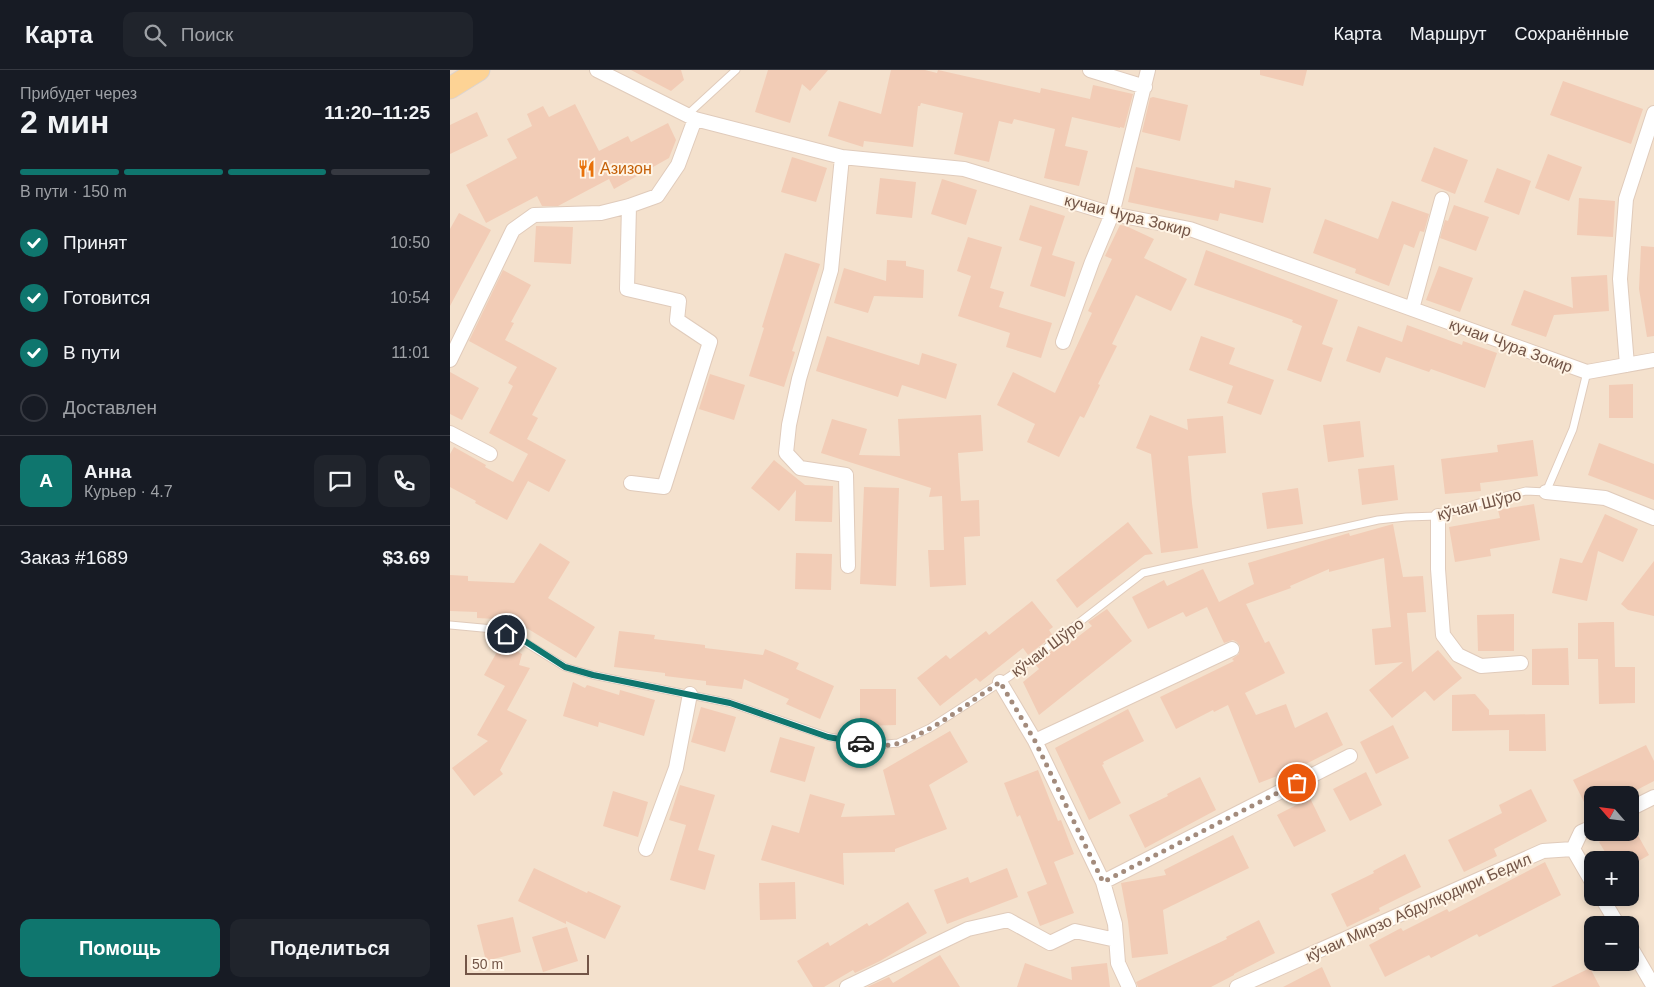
<!DOCTYPE html>
<html lang="ru">
<head>
<meta charset="utf-8">
<style>
  body { margin:0; font-family:Arial,sans-serif; background:#20242c; color:#f1f3f6; height:100vh; display:flex; flex-direction:column; font-size:19px; white-space:nowrap }
  * { box-sizing:border-box; margin:0 }
  p { font-size:16px; color:#9ea1a6 }
  .icon { flex:none; width:28px; height:28px; fill:none; stroke:currentColor; stroke-width:2; stroke-linecap:round; stroke-linejoin:round }
  .map { position:relative; flex:1; overflow:hidden }
  .details { display:flex; flex-direction:column; background:#171b24; width:450px }
  .details>* { flex:none }
  .needle { width:32px; rotate:298deg }
  .controls { position:absolute; left:1134px; top:716px; display:grid; gap:10px }
  .controls a { display:grid; place-items:center; width:55px; height:55px; border-radius:10px; background:#171b24; box-shadow:0 2px 8px #0003; font-size:25px }
  .scale { position:absolute; left:15px; bottom:12px; width:124px; box-sizing:border-box; padding-left:5px; border:2px solid #735547; border-top:0; font-size:14px; line-height:18px; white-space:nowrap; color:#735547; -webkit-text-stroke:4px #fff4e5; paint-order:stroke }
  .pin { position:absolute; display:grid; place-items:center; width:42px; height:42px; color:#fff; margin:-21px; border:2px solid #fff; border-radius:50%; box-shadow:0 1px 5px #0007 }
  .courier { position:absolute; display:grid; place-items:center; width:50px; height:50px; margin:-25px; border:4px solid #0f766e; border-radius:50%; background:#fff; color:#222; box-shadow:0 1px 6px #0007 }
  .overview em { font-style:normal; font-weight:700 }
  .overview div { display:flex; flex-direction:column-reverse }
  .overview { display:flex; align-items:center; justify-content:space-between; height:85px; padding:0 20px }
  h1 { font-size:32px; font-weight:700; line-height:38px }
  .bar { display:grid; grid-template-columns:repeat(4,1fr); gap:8px 5px; align-content:center; height:60px; padding:0 20px }
  .bar i { height:6px; border-radius:4px; background:#363941 }
  .bar .selected { background:#0f766e }
  .bar p { grid-column:span 4 }
  .line { display:flex; align-items:center; gap:12px; padding:0 20px; border-top:1px solid #363941 }
  .line div { flex:1 }
  .round { display:grid; place-items:center; flex:none; width:52px; height:52px; border-radius:10px; background:#20242c }
  ol { padding:0 20px; list-style:none }
  li { display:flex; align-items:center; gap:15px; height:55px }
  li p { margin-inline-start:auto }
  li .icon { padding:5px; border-radius:50%; background:#0f766e; color:#fff; stroke-width:4 }
  li:last-child { color:#9ea1a6 }
  li i { width:28px; height:28px; border:2px solid #363941; border-radius:50% }
  .button { display:flex; gap:10px; margin-top:auto; padding:10px 20px }
  .button a { flex:1; height:58px; border-radius:10px; background:#0f766e; color:#fff; font-size:20px; font-weight:700; line-height:58px; text-align:center }
  .button a+a { background:#20242c; color:#f1f3f6 }
  header { display:flex; align-items:center; gap:30px; box-sizing:border-box; height:70px; padding:0 25px; background:#171b24; border-bottom:1px solid #363941 }
  header strong { font-size:24px }
  nav { display:flex; gap:28px; margin-inline-start:auto; font-size:18px }
  .search { width:350px; height:45px; background:#20242c; display:flex; align-items:center; gap:12px; box-sizing:border-box; padding:0 18px; border-radius:10px; color:#9ea1a6; font-size:19px }
  main { display:flex; flex:1; min-height:0 }
  .map>svg:first-child { display:block }
  .residential { fill:#f4e1cd; fill-rule:evenodd }
  .building { fill:#f2ccb6 }
  .lines { fill:none; stroke-linecap:round; stroke-linejoin:round }
  .service-casing { stroke:#e0cbbb; stroke-width:9 }
  .minor-casing { stroke:#e0cbbb; stroke-width:16 }
  .primary-casing { stroke:#dbd3cf; stroke-width:23 }
  .service { stroke:#fff; stroke-width:7 }
  .minor { stroke:#fff; stroke-width:14 }
  .primary { stroke:#fdd395; stroke-width:21 }
  .done { stroke:#a38b7c; stroke-width:5; stroke-dasharray:0 9 }
  .route { stroke:#0f766e; stroke-width:6 }
  .labels { text-anchor:middle; stroke-width:4; stroke-linejoin:round; paint-order:stroke }
  .food-label { font-size:16px; fill:#c56008; stroke:#fff4e5; text-anchor:start }
  .street-label { font-size:16px; fill:#735547; stroke:#fff4e5 }
</style>
</head>
<body>
<header>
<strong>Карта</strong>
<div class="search"><svg class="icon" aria-label="search" viewBox="0 0 24 24"><circle cx="10" cy="10" r="6"/><path d="M15 15l6 6"/></svg>Поиск</div>
<nav><a>Карта</a><a>Маршрут</a><a>Сохранённые</a></nav>
</header>
<main>
<section class="details">
<div class="overview"><div><h1>2 мин</h1><p>Прибудет через</p></div><em>11:20–11:25</em></div>
<div class="bar"><i class="selected"></i><i class="selected"></i><i class="selected"></i><i></i><p>В пути · 150 m</p></div>
<ol>
<li><svg class="icon" aria-label="check" viewBox="0 0 24 24"><path d="M5 12l5 5 9-10"/></svg>Принят<p>10:50</p></li>
<li><svg class="icon" aria-label="check" viewBox="0 0 24 24"><path d="M5 12l5 5 9-10"/></svg>Готовится<p>10:54</p></li>
<li><svg class="icon" aria-label="check" viewBox="0 0 24 24"><path d="M5 12l5 5 9-10"/></svg>В пути<p>11:01</p></li>
<li><i></i>Доставлен</li>
</ol>
<div class="line" style="height:90px"><b class="round" style="background:#0f766e;color:#fff">А</b><div><b>Анна</b><p>Курьер · 4.7</p></div><a class="round"><svg class="icon" aria-label="chat" viewBox="0 0 24 24"><path d="M4 5h16v11H9l-5 4z"/></svg></a><a class="round"><svg class="icon" aria-label="phone" viewBox="0 0 24 24"><path d="M5 4h4l2 5-3 2q2 4 5 5l2-3 5 2v4C11 20 4 13 5 4z"/></svg></a></div>
<div class="line" style="height:65px"><div>Заказ #1689</div><b>$3.69</b></div>
<div class="button"><a>Помощь</a><a>Поделиться</a></div>
</section>
<div class="map">
<svg width="1204" height="917" viewBox="0 0 1204 917">
  <rect width="100%" height="100%" fill="#fcf0df"/>
  <!-- residential -->
  <path class="residential" d="M0 0H1204V917H0ZM1142 725H1180V762H1142ZM1142 790H1180V828H1142ZM1142 855H1180V892H1142Z"/>
  <!-- building -->
  <path class="building" d="M181 0H231L234 10 221 21Z
    M318 0H378L360 21 352 14 340 53 305 42Z
    M441 0H475L487 3 488 0 590 23 591 18 640 29 643 15 683 24 674 58 670 57V58L622 47 615 76 638 81 629 116 594 108 605 59 564 49 562 54 549 51 539 92 504 84 513 43 471 33 470 36H468L463 77 414 71 413 77 378 66 389 31 431 44Z
    M810 0H857L853 16 810 5Z
    M1113 11 1193 39 1181 74 1100 45Z
    M703 27 738 35 730 71 692 62 700 28Z
    M125 34 149 81 178 66 181 72 218 53 226 70 219 88 164 119 159 109 108 136H92L87 126 36 153 16 115 67 88 57 69 82 56 77 44 93 36 99 47Z
    M27 42 38 66 0 84V55Z
    M984 77 1018 90 1005 124 971 111Z
    M1098 84 1132 97 1119 131 1085 118Z
    M342 87 377 98 366 132 331 122Z
    M686 97 784 118 785 110 821 118 813 153 770 143 768 151 678 132Z
    M1047 98 1081 111 1069 145 1034 132Z
    M430 108 466 112 462 148 426 144Z
    M492 109 527 120 516 155 481 144Z
    M1129 128 1165 131 1163 167 1127 165Z
    M942 131 979 144 974 162 970 161 964 178 954 174 939 216 905 203 906 199 863 183 875 149 928 169Z
    M580 135 615 146 602 185 625 192 615 227 580 216 592 177 569 170Z
    M1004 135 1039 147 1026 181 990 168 995 150 998 151Z
    M9 143 41 160 0 236V159Z
    M670 155 676 156 704 169 694 188 737 209 721 241 686 225 662 274 667 276 648 314 650 315 634 348 630 346 609 387 577 372 585 354 547 335 563 302 605 323 642 243 638 241 662 189 655 186Z
    M86 156 123 157 121 194 84 192Z
    M518 167 552 177 540 218 554 222 549 237 602 253 591 288 556 277 560 263 508 246 521 206 507 201Z
    M1191 176 1204 177V266L1197 267 1189 219Z
    M756 180 888 230 872 274 883 278 871 312 837 300 852 256 842 252 843 250 744 215Z
    M335 183 370 194 342 281 345 282 334 317 299 306 314 258 312 257Z
    M437 190 456 191V196L474 200 473 228 424 226 418 243 384 233 394 198 436 211Z
    M989 196 1023 208 1010 242 976 230Z
    M53 200 81 215 61 252 64 253 55 270 107 298 82 345 88 348 77 369 116 390 99 422 78 411 57 450 25 433 26 431 0 417V384L4 377 36 395 35 397 63 412 78 384 39 363 63 316 58 313 67 297 19 271Z
    M1157 205 1159 241 1104 245 1096 267 1061 255 1074 220 1123 238 1121 207Z
    M957 255 1012 275 1013 271 1047 283 1035 318 981 299 979 302 936 287 930 303 896 291 908 256 952 272Z
    M377 266 469 295 472 283 507 294 496 329 452 315 448 327 366 301Z
    M751 266 785 278 779 294 824 310 811 345 777 333 783 316 739 300Z
    M0 302 29 318 12 350 0 344Z
    M260 304 295 315 284 350 249 339Z
    M1183 314V348H1159V315Z
    M531 345 533 381 508 383 511 431 529 430 530 466 514 467 516 515 480 517 478 480H494L492 426 479 427 481 418 371 383 382 349 417 359 409 385 450 386 448 349Z
    M700 345 738 360 737 349 773 346 776 383 738 386 742 433 748 478 711 483 701 384 686 378Z
    M910 351 914 387 878 392 873 355Z
    M1083 370 1088 406 1030 413 1031 421 995 424 991 389 1048 382 1047 375Z
    M1149 373 1204 394V430L1138 405Z
    M324 390 355 415 383 416 382 452 345 451 346 420 329 441 301 418Z
    M944 395 948 430 912 435 908 399Z
    M414 417 449 418 446 516 410 514Z
    M848 418 853 454 817 459 812 423Z
    M1084 434 1090 470 1040 479 1041 486 1005 492 999 457 1050 448 1048 440Z
    M1155 444 1188 459 1173 492 1148 481 1137 531 1102 523 1110 488 1132 493Z
    M678 452 703 484 695 485 627 538 606 510Z
    M943 454 953 507 973 506 976 542 957 543 962 602 988 580 1012 608 984 631 975 621 942 648 919 620 953 592 925 595 922 559 941 557 934 488 879 502V499L840 516 841 518 796 534 815 573 819 571 835 603 795 623 806 645 836 634 845 658 877 642 893 675 848 698 809 713 778 635 764 642 763 640 726 659 710 627 784 591 782 589 789 584 790 576 787 572 783 570 774 573 757 537 736 547 733 542 698 559 682 527 714 510 717 516 753 499 769 532 804 514 798 493 899 463 900 466Z
    M90 473 120 492 98 528 145 557 126 588 65 551V550L27 548V542L0 541V505L18 506V511L64 513Z
    M346 483 382 484 381 520 345 519Z
    M1204 491V546L1178 540 1171 534Z
    M582 531 603 557 599 560 603 566 578 585 573 578 530 612 526 608 490 636 467 608 496 585 500 589 536 561 539 565Z
    M657 539 682 571 589 645 573 612 589 599 585 594 614 571 617 575 642 556 638 552Z
    M1064 544V581H1028L1027 545Z
    M1153 552H1164L1165 597H1185V633L1149 634 1148 589H1128V553Z
    M169 561 205 565 204 569 255 575V578L313 585 315 579 349 593 346 599 384 616 370 649 336 634 339 629 294 609 292 619 256 615V611L215 606V603L164 597Z
    M52 573 72 584 69 595 80 598 57 640 77 650 50 700 53 704 24 726 2 698 38 671 27 665 55 616 34 605Z
    M1118 578 1119 615H1082V579Z
    M123 612 135 618 137 615 169 625 170 620 205 630 194 666 149 652 148 657 113 646Z
    M410 619H446V655L410 656Z
    M1025 624 1039 640V645L1095 644 1096 681H1059V660L1002 661V625Z
    M251 637 286 647 275 682 241 672Z
    M678 639 694 671 653 692 654 694 652 695 671 733 639 750 605 678Z
    M943 655 959 688 926 704 910 672Z
    M500 661 518 692 479 715 497 759 445 779V782L393 783 394 815 311 790 322 755 349 763 360 724 395 734 391 747 445 745 433 700Z
    M330 667 365 677 355 712 320 702Z
    M1196 675 1204 691V711L1177 725H1142V748L1123 710Z
    M588 700 608 751 611 750 624 784 604 792 624 843 590 856 577 822 597 814 570 745 567 747 554 713Z
    M916 702 932 735 900 751 883 719Z
    M750 707 766 740 695 778 679 745 718 726 717 724Z
    M230 715 265 725 248 780 265 785 255 820 220 810 236 755 219 750Z
    M1081 719 1097 751 1044 779 1047 786 1014 802 998 770 1052 743 1049 735Z
    M163 721 198 732 188 767 153 756Z
    M860 728 876 761 844 777 827 745Z
    M1166 762H1186L1199 785 1180 796V790H1160L1149 772Z
    M783 765 799 798 713 840 718 884 682 888 678 851 671 813 716 805 714 800Z
    M955 784 971 817 929 838 930 841 897 857 881 824 924 803 923 801Z
    M1095 792 1111 825 1029 867 1027 864 981 888 979 885 935 907 919 875 951 858 953 861 997 839 999 842Z
    M84 798 137 823 138 821 171 836 155 869 116 851V854L68 831Z
    M557 798 568 827 497 854 484 820 518 807 520 813Z
    M345 812 346 849 310 850 309 813Z
    M458 832 477 863 430 891 405 903 403 900 374 917H363L347 891 378 872 380 876 417 853 419 856Z
    M63 847 71 882 36 891 27 855Z
    M809 850 825 883 784 904V905L761 917H688L686 912 777 869 776 867Z
    M117 857 128 891 93 902 82 867Z
    M490 885 510 917H417L439 907 443 913Z
    M575 893 622 910 621 897 657 893 660 917H567Z
    M872 897 881 917H833Z
    M1140 898 1150 917H1101Z"/>
  <g class="lines">
    <defs>
      <path id="service" d="M237 45 286 0
        M0 555 43 559 70 569 115 597 143 605 280 633 379 667 425 675 448 673 480 658 560 606 693 503 928 450 956 447 988 446 1032 432 1076 421 1096 422 1123 359 1137 302"/>
      <path id="minor" d="M147 0 245 49 392 87 514 99 662 144 740 159 1137 302 1204 290
        M640 0 695 17
        M392 87 381 200 349 309 339 355 336 383 350 398 396 405 398 496
        M179 136 177 219 229 231 227 250 260 272 214 417 181 413
        M962 239 992 129
        M613 272 642 192 662 144 698 0
        M0 290 63 160 84 145 151 143 179 136 207 126 228 95 245 49
        M1177 295 1170 209 1176 129 1204 43
        M0 363 40 384
        M1096 422 1155 428 1204 448
        M988 446V499L993 565 1008 585 1031 596 1071 593
        M550 612 585 671 653 812 665 854 668 893 679 917
        M585 671 782 579
        M1180 739 1204 727
        M196 779 226 698 240 624
        M1123 779 1142 812
        M653 812 900 686
        M1152 828 1168 855
        M1180 876 1204 917
        M397 917 518 859 558 850 600 873 625 861 666 870
        M787 917 1093 781 1123 779 1131 762 1142 757"/>
      <path id="primary" d="M0 18 29 0"/>
    </defs>
    <!-- service casing -->
    <use href="#service" class="service-casing"/>
    <!-- minor casing -->
    <use href="#minor" class="minor-casing"/>
    <!-- primary casing -->
    <use href="#primary" class="primary-casing"/>
    <!-- service -->
    <use href="#service" class="service"/>
    <!-- minor -->
    <use href="#minor" class="minor"/>
    <!-- primary -->
    <use href="#primary" class="primary"/>
  </g>
  <g class="lines">
    <!-- done -->
    <path class="done" d="M411 673C423 675 438 677 449 673 483 661 520 632 550 612L585 671 653 812 847 713"/>
    <!-- route -->
    <path class="route" d="M56 564 70 568 115 597 143 605 280 633 378 667 411 673"/>
  </g>
  <!-- icons -->
  <defs>
    <symbol id="restaurant-bare" viewBox="-9 -9 18 18"><path d="M-5-6h1v4h1v-4h1v4h1v-4h1v5L-1.5 .5V6h-2V.5L-5-1ZM5-6V6H3V1.5H1.5Q1.5-4 5-6Z" fill="#e8710a" stroke="#fff4e5" stroke-width="2.5" paint-order="stroke"/></symbol>
  </defs>
  <g fill-rule="evenodd">
    <use href="#restaurant-bare" x="124" y="86" width="25" height="25"/>
  </g>
  <g class="labels">
    <!-- food labels -->
    <g class="food-label">
      <text x="150" y="104">Азизон</text>
    </g>
    <!-- street labels -->
    <g class="street-label">
      <text transform="translate(678 145) rotate(14)" y="6">кучаи Чура Зокир</text>
      <text transform="translate(1061 275) rotate(20)" y="6">кучаи Чура Зокир</text>
      <text transform="translate(1029 434) rotate(-14)" y="6">кўчаи Шўро</text>
      <text transform="translate(597 577) rotate(-37)" y="6">кўчаи Шўро</text>
      <text transform="translate(968 837) rotate(-24)" y="6">кўчаи Мирзо Абдулқодири Бедил</text>
    </g>
  </g>
</svg>
<div class="controls">
<a><svg class="needle" viewBox="-14 -14 28 28"><path d="M0-13l5 13h-10z" fill="#e53935"/><path d="M0 13l5-13h-10z" fill="#9ea1a6"/></svg></a>
<a>+</a>
<a>−</a>
</div>
<div class="scale">50 m</div>
<div class="pin" style="left:847px;top:713px;background:#ea580c"><svg class="icon" aria-label="bag" viewBox="0 0 24 24"><path d="M5 8h14l-1 12H6zM9 8a3 3 0 0 1 6 0"/></svg></div>
<div class="pin" style="left:56px;top:564px;background:#1f2937"><svg class="icon" aria-label="home" viewBox="0 0 24 24"><path d="M3 11l9-7 9 7M6 9v11h12V9"/></svg></div>
<div class="courier" style="left:411px;top:673px"><svg class="icon" aria-label="car" viewBox="0 0 24 24"><path d="M5 17H2v-5l4-1 3-4h7l3 4 3 1v5h-3M9 17h6M6 11h13"/><circle cx="7" cy="17" r="2"/><circle cx="17" cy="17" r="2"/></svg></div>
</div>
</main>
</body>
</html>
